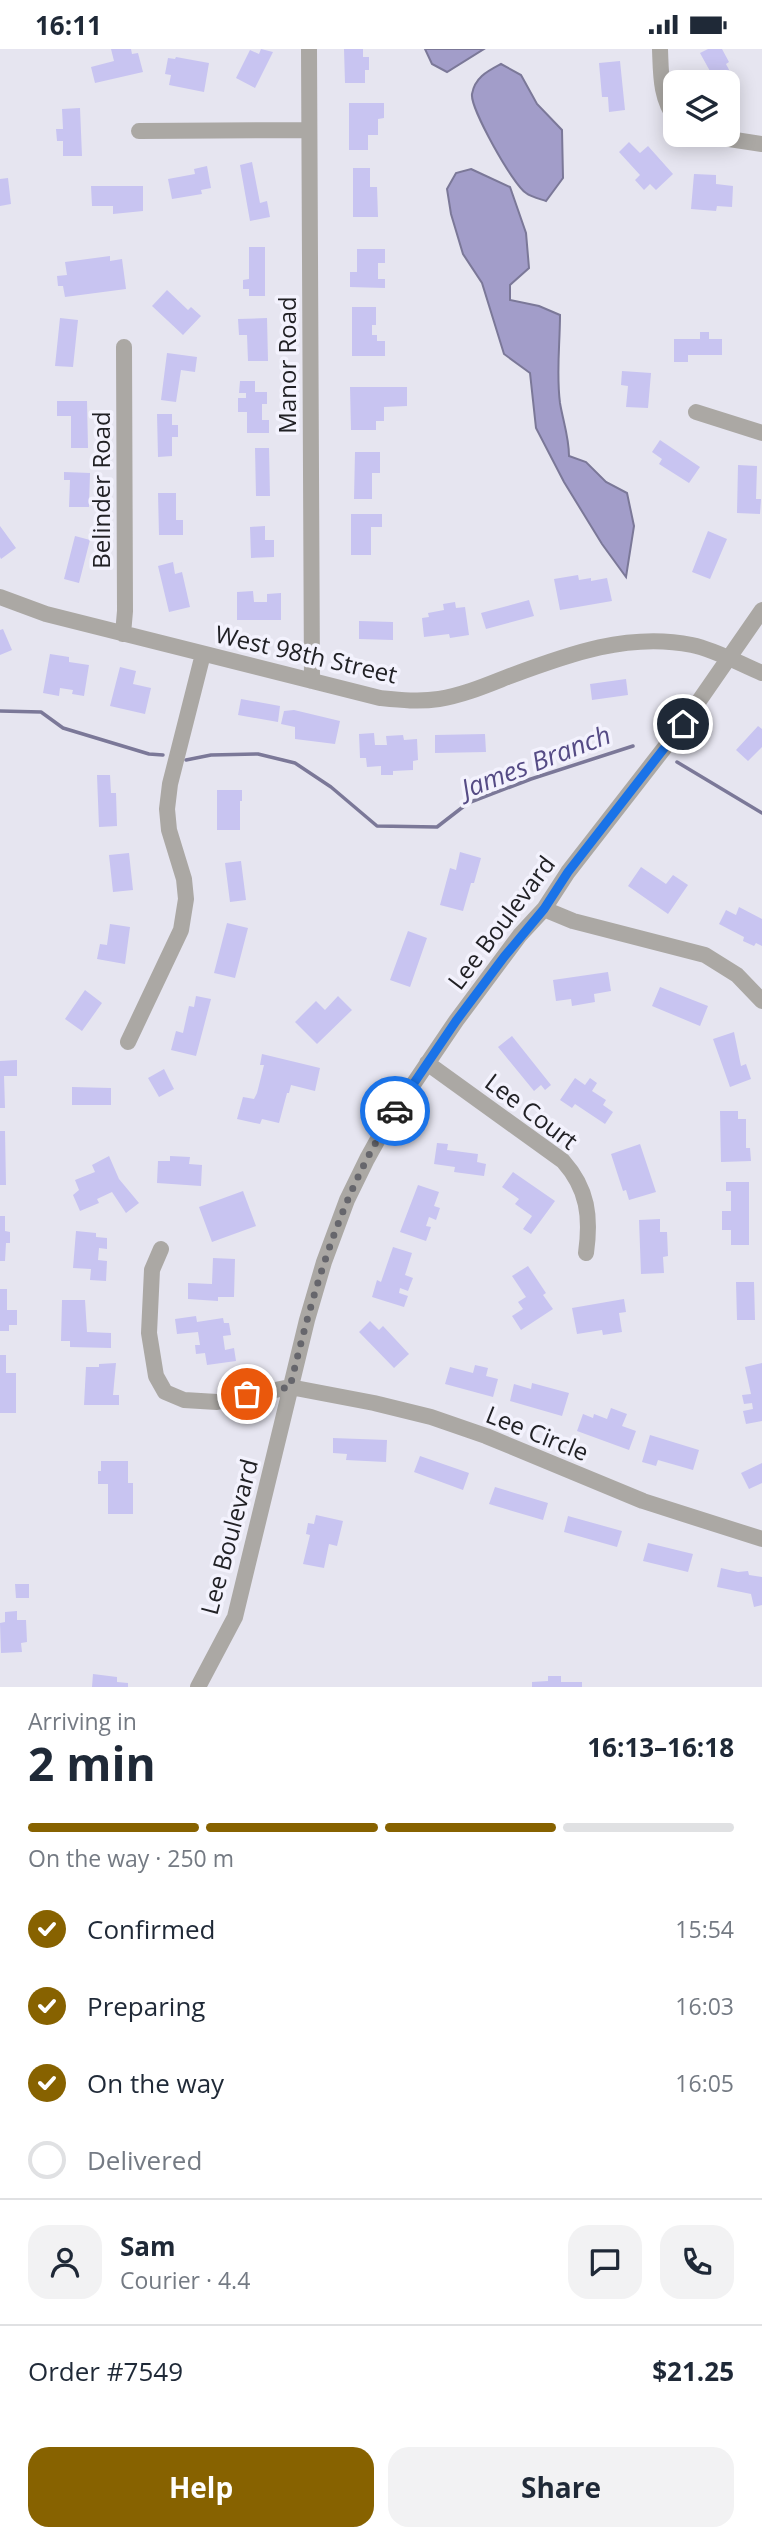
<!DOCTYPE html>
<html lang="en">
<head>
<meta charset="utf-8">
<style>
  body { margin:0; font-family:"Open Sans",sans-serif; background:#f2f2f3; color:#1f2937; height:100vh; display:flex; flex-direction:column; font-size:26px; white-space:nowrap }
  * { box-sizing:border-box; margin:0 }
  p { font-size:23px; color:#747a83 }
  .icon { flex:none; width:38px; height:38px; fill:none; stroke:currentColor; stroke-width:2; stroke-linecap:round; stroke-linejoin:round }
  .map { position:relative; height:1638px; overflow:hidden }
  .details { display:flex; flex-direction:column; background:#fff; flex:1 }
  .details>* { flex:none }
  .fabs { position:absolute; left:663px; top:21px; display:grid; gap:14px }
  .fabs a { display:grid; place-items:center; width:77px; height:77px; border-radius:14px; background:#fff; box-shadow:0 4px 18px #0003; font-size:35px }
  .pin { position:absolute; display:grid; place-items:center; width:60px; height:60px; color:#fff; margin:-30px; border:4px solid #fff; border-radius:50%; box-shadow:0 2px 7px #0007 }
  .courier { position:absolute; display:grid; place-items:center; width:70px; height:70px; margin:-35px; border:5px solid #1a73e8; border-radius:50%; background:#fff; color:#222; box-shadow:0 2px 9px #0007 }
  .summary em { font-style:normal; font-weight:700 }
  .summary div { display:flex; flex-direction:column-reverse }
  .summary { display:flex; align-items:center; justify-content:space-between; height:119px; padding:0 28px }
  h1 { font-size:46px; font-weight:700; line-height:52px }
  .bar { display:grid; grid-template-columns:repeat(4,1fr); gap:10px 7px; align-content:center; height:84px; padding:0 28px }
  .bar i { height:9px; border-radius:5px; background:#e0e1e3 }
  .bar .on { background:#876200 }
  .bar p { grid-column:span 4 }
  .line { display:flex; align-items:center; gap:18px; padding:0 28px; border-top:2px solid #e0e1e3 }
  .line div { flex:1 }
  .round { display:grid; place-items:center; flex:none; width:74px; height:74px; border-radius:21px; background:#f2f2f3 }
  ol { padding:0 28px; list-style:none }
  li { display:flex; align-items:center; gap:21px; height:77px }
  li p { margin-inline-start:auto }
  li .icon { padding:7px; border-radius:50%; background:#876200; color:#fff; stroke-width:4 }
  li:last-child { color:#747a83 }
  li i { width:38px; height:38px; border:4px solid #e0e1e3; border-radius:50% }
  .primary-button { display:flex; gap:14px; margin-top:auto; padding:14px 28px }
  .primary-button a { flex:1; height:80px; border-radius:21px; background:#876200; color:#fff; font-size:28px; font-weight:700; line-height:80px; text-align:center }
  .primary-button a+a { background:#f2f2f3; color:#1f2937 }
  .status { display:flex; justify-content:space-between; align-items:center; height:49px; padding:0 35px; background:#fff; direction:ltr }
  .status svg { height:19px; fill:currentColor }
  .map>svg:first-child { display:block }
  .water { fill:#a29dc9; stroke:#7b7898; stroke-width:2 }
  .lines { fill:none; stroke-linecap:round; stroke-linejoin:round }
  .stream { stroke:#7b7898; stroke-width:3.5 }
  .building { fill:#c8c4f1 }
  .minor { stroke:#aba8a4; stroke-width:16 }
  .done { stroke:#66666c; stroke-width:7; stroke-dasharray:0 12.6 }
  .route { stroke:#1a73e8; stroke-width:9 }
  .labels { text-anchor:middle; stroke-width:7; stroke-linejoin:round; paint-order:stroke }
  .street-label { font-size:24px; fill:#212125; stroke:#f3f2fd }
  .water-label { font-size:26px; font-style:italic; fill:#554b85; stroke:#f3f2fd }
</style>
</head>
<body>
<div class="status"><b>16:11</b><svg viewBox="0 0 49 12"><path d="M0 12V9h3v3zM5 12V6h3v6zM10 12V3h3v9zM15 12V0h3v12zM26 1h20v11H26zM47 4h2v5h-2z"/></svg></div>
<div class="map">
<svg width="762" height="1638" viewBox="0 0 762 1638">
  <rect width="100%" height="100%" fill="#e6e5f0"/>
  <!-- water -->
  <path class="water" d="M425 0H484L447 23 432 15Z
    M501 15 521 26 537 55 562 81 563 129 546 152C540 150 531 148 526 144 513 136 470 59 472 45 475 28 488 22 501 15Z
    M471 120 510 138 526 184 529 219 510 236V251L539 257 560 266C560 296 556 324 560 354 563 372 569 388 569 407L586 413 606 433 627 444 634 477 626 528 602 495 564 433 536 379 530 324 504 305 482 234 463 205 451 165 447 140 456 124Z"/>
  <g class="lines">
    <!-- stream -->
    <path class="stream" d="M0 662 41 663 63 679 149 705 163 706
      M186 711 211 706 258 705 295 714 331 738 377 777 437 778 468 754 531 730 633 697
      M677 713 762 764"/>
  </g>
  <!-- building -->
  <path class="building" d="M111 0H131L132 5 138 4 143 23 95 34 91 18 114 12Z
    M261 0 273 3 255 39 236 29 250 1 259 5Z
    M344 0H363V8H369V21H365V34H345Z
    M708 0H722L729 13 726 15 737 36 728 41V33H716L700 4Z
    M176 8 209 14 204 43 169 36 171 26 165 25 168 9 175 10Z
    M620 12 625 61 609 63 608 48H602L599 14Z
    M349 54H384V69L378 70V86H368V101H349Z
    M80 59 82 107H63V92H57L56 80H63L62 60Z
    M629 93 640 104 648 97 673 125 656 141 650 135 644 141 635 131 640 126 619 103Z
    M252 113 260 154 267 152 270 168 250 172 240 116Z
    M207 117 211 139 201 141 202 145 172 150 168 130 195 125 194 120Z
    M353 119H370V138H377L378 168H353Z
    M694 125 716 126V135L733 137 732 158 717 157 716 162 691 160Z
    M8 129 11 155 0 157V130Z
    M91 137H143V162L113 165V157H92Z
    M249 198H265V247H249V240H243V231L249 230Z
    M357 200H385V214H378V230H385V239L350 238V223H357Z
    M110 207V212L122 210 126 240 65 248 63 237H58L57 227 67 226 65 213Z
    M167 241 188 261 191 258 201 267 183 286 152 257Z
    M352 258H376V276H372V286H377V292H385V307H352Z
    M60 269 78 271 73 318 55 317Z
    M267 269 268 312H248L247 286H239L238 270Z
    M700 283H709V290H722V306H688V313H674V290H700Z
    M167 304 197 308 195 323 181 321 176 353 161 351Z
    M622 322 651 324 648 359 626 358 628 337 621 336Z
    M240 332H255V343H267V355H262V371H269V384H247V363H238V349H246V344H239Z
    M350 338H407V357L384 358V372H376V381H351Z
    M57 352H87L88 399H71V367H57Z
    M157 365H172V376H178V388H172V407L158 408Z
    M660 391 700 418 689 434 659 415 662 410 652 403Z
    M255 399H269L270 447H256Z
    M355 403H380V424H372V450H354Z
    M738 416 757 417 756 450H761L760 465 737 464Z
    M64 423 90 424 89 458H69L70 431H64Z
    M158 444H176V471H183V486H159Z
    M351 465H382V478H371V506H351Z
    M0 477 16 499 1 510 0 508Z
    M265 477V491H274V508L251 509 250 478Z
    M708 482 727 490 710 530 692 523Z
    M75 487 90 491 79 534 64 530Z
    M173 513 175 525 182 523 190 558 169 563 158 517Z
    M578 526 579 531 591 529V532L607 529 612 552 560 561 554 530Z
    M253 542 254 553H267V545L281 544V571H237V543Z
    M529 551 534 567 486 580 481 564Z
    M455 553 456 559 465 558 469 586 450 589 449 585 424 588 422 569 429 568 428 564 444 561 443 555Z
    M359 572 393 573V591L359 590Z
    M3 580 12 601 0 606V581Z
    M50 605 69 608V613L89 616 84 647 72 645 73 641 60 639 59 647 43 644Z
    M120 618 136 622 133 635 151 639 145 665 110 657Z
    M626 630 628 646 592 651 590 635Z
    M241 650 280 657 278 673 238 666Z
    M294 661 340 672 335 695 295 690V678L281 675 284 662Z
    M758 677 762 680V698L748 712 736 701Z
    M374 684 375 696H387L386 687 403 686 404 691 417 690 418 711 413 712V721L393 722V726H381V717L367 718 366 709H360L359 685Z
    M485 685 486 703 435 704V686Z
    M97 726H110L111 744H116L117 777 99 778Z
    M217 741H242V752H240V781H217Z
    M460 803 481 809 474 834H471L463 862 440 856 450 819 456 821Z
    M129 804 133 841 113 843 109 806Z
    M241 812 246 851 230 853 225 814Z
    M641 818 666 835 673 826 688 836 668 865 628 837Z
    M739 858 762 870V897L756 894 754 897 743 892 744 888 719 875 726 861 736 866Z
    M227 874 248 879 235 929 214 924Z
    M110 875 130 878 125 915 97 910 100 895 107 896Z
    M408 882 427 889 410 938 390 931Z
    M608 923 611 942 594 945 595 953 572 957 571 950 556 952 553 931Z
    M660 938 708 957 700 977 652 957Z
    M85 941 102 954 82 982 65 970Z
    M196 947 211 950 196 1007 171 1001 176 982 183 984 189 957 194 958Z
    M338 947 352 961 317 995 295 973 316 952 325 961Z
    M734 983 741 1017 746 1015 751 1030 730 1038 713 990Z
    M512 987 551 1036 545 1041 541 1036 534 1042 498 998Z
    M262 1005 320 1019 315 1042 291 1036 289 1044H287L279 1074 262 1070 260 1075 237 1070 243 1048 254 1050 257 1044 264 1016H260Z
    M17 1011V1027H4L5 1059H0V1012Z
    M164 1020 174 1040 159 1048 148 1029Z
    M575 1029 585 1036 590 1029 597 1034 592 1042 606 1051 603 1056 613 1063 605 1075 575 1055 572 1059 560 1051Z
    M72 1038 111 1039V1056H72Z
    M720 1062H738V1070H746V1099H750L751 1112 721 1113Z
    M0 1082H5L6 1136H0Z
    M437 1094 448 1095 447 1101 478 1105 477 1113 486 1115 484 1127 454 1123 455 1118 434 1115Z
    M640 1095 656 1143 629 1151 626 1141 623 1142 611 1105Z
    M109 1107 119 1130 139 1154 126 1164 112 1143 97 1150 99 1154 80 1162 73 1146 79 1141 75 1131 95 1123 92 1116Z
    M170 1107 190 1108 189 1115 202 1116 201 1137 157 1134 158 1112H170Z
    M513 1123 555 1152 531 1185 523 1180 532 1167 515 1155 519 1150 502 1138Z
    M726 1133H749V1196H731V1181H722V1162H731V1142H726Z
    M418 1136 439 1143 434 1157 440 1159 436 1171 429 1168 426 1177 431 1178 426 1192 400 1183Z
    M243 1142 256 1177 212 1193 199 1158Z
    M0 1167H5V1182L10 1183V1194H6L5 1212H0Z
    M660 1170V1183H667L668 1207 663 1208 664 1224 641 1225 639 1171Z
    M76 1182 96 1184V1188L107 1189V1200L99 1199 98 1211 107 1212 106 1232 90 1231 91 1220 73 1219Z
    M393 1198 412 1204 405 1226 413 1229 408 1242 400 1239 399 1244 408 1247 404 1258 372 1248 377 1231 381 1233Z
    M213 1209 235 1210 234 1248H218V1252L188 1250V1234L212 1235Z
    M528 1217 546 1244 543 1246 553 1260 521 1281 512 1267 523 1260 518 1253 526 1248 512 1227Z
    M736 1233H754L755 1271H737Z
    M0 1240H7V1261H17V1276H9V1282H0Z
    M624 1250 626 1263 619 1264 622 1283 603 1286 602 1281 577 1285 572 1259Z
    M62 1251H85L87 1283 111 1284V1299L70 1298V1292H61Z
    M196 1267 197 1273 223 1269 224 1274H229L231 1286 223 1287 225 1301 234 1299 236 1312 207 1316 205 1304 196 1305 195 1296H200L198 1283 177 1285 175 1270Z
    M370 1272 379 1281 383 1277 409 1305 394 1319 359 1283Z
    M0 1306H6V1324H16V1364H0Z
    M116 1314 113 1346H119V1356H84L86 1318H99V1315Z
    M762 1314V1372L746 1375 743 1362 753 1360 752 1354 744 1355 742 1346 751 1345 745 1318Z
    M475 1316 488 1319 486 1327 498 1330 493 1348 445 1335 450 1318 473 1324Z
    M532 1334 569 1344 562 1367 510 1352 514 1335 531 1340Z
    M611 1359 627 1365 622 1377 636 1382 629 1401 577 1382 583 1365 593 1369 594 1365 607 1370Z
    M650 1386 699 1401 693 1421 658 1411 656 1417 642 1413Z
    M333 1389 387 1391 386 1413 346 1411 347 1405 333 1404Z
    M420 1407 469 1424 463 1441 414 1423Z
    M101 1412H128V1434H133V1465H108V1435H98V1422H101Z
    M762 1414V1434L749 1440 741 1424Z
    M495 1438 548 1454 543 1471 489 1455Z
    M316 1466 343 1472 337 1497 329 1495 324 1519 303 1515 310 1486 306 1485 308 1474 314 1475Z
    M568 1467 622 1482 617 1498 564 1483Z
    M648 1494 693 1505 688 1523 643 1512Z
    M721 1519 738 1523 748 1522 749 1526 762 1528V1556L754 1558 751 1545 717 1538Z
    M15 1535H29V1549H16Z
    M17 1562V1571H26L27 1593 21 1594 22 1603 1 1604 0 1574 5 1573V1563Z
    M93 1625 117 1628V1633L128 1634V1638H92Z
    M548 1627H561V1633H582V1638H532V1633L548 1632Z"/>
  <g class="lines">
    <!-- minor -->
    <path class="minor" d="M309 0 312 632
      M660 0C661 25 660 49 676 70
      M139 82 309 81
      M703 86 762 95
      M696 363 762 384
      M0 548 46 565 380 649C400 651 419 653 439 650 464 646 487 636 510 627 569 605 629 583 692 596 716 601 740 615 762 624
      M123 585 125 562 124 298
      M544 860 573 872 705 906 737 926 762 952
      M128 993 181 881 186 850 184 830 169 781 167 760 170 735 203 605
      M427 1014 563 1112C588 1140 591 1168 586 1204
      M161 1200 152 1221 149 1284 156 1327 165 1343 184 1351 217 1353 290 1338 374 1354 431 1368 486 1387 643 1452 762 1490
      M198 1638 235 1568 307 1271 324 1213 347 1151 367 1110 387 1074 456 972 520 886 544 860 568 823 683 675 762 561"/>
  </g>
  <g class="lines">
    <!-- done -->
    <path class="done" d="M247 1345 290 1338C313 1243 340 1145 395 1062"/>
    <!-- route -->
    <path class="route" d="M395 1062 456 972 504 908 544 860 568 823 683 675"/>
  </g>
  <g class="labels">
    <!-- street labels -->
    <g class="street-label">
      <text transform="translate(288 316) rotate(-90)" y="8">Manor Road</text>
      <text transform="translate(102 441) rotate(-90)" y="8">Belinder Road</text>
      <text transform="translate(306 606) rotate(13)" y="8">West 98th Street</text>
      <text transform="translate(502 874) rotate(-53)" y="8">Lee Boulevard</text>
      <text transform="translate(531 1063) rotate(37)" y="8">Lee Court</text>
      <text transform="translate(537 1385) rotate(22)" y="8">Lee Circle</text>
      <text transform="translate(230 1488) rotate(-75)" y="8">Lee Boulevard</text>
    </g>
    <!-- water labels -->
    <g class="water-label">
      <text transform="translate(536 713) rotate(-21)" y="9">James Branch</text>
    </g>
  </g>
</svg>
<div class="fabs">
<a><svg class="icon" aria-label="layers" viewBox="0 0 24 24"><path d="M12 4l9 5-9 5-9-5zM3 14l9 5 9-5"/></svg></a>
</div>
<div class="pin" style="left:247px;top:1345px;background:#ea580c"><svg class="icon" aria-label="bag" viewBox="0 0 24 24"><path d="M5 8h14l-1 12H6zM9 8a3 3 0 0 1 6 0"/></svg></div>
<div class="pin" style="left:683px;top:675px;background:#1f2937"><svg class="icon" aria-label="home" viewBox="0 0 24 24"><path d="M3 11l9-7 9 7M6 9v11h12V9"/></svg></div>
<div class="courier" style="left:395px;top:1062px"><svg class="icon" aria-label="car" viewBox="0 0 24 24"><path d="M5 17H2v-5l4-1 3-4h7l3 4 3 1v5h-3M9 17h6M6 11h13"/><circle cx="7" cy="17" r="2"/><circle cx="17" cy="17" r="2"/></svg></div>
</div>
<section class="details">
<div class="summary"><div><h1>2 min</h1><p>Arriving in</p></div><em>16:13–16:18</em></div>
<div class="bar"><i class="on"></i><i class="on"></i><i class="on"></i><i></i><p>On the way · 250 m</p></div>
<ol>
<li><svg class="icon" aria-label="check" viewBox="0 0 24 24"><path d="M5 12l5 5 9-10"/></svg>Confirmed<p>15:54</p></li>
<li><svg class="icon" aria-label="check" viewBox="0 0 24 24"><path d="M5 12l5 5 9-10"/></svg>Preparing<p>16:03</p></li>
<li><svg class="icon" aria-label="check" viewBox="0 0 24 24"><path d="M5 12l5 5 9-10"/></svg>On the way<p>16:05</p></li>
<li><i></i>Delivered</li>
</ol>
<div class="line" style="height:126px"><a class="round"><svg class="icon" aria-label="person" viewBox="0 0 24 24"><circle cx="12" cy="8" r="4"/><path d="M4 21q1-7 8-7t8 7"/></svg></a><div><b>Sam</b><p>Courier · 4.4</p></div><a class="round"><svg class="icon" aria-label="chat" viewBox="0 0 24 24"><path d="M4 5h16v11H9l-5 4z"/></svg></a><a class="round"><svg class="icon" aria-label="phone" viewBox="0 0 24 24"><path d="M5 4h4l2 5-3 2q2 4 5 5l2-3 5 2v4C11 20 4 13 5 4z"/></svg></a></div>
<div class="line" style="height:91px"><div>Order #7549</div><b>$21.25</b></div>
<div class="primary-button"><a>Help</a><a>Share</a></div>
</section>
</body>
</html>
